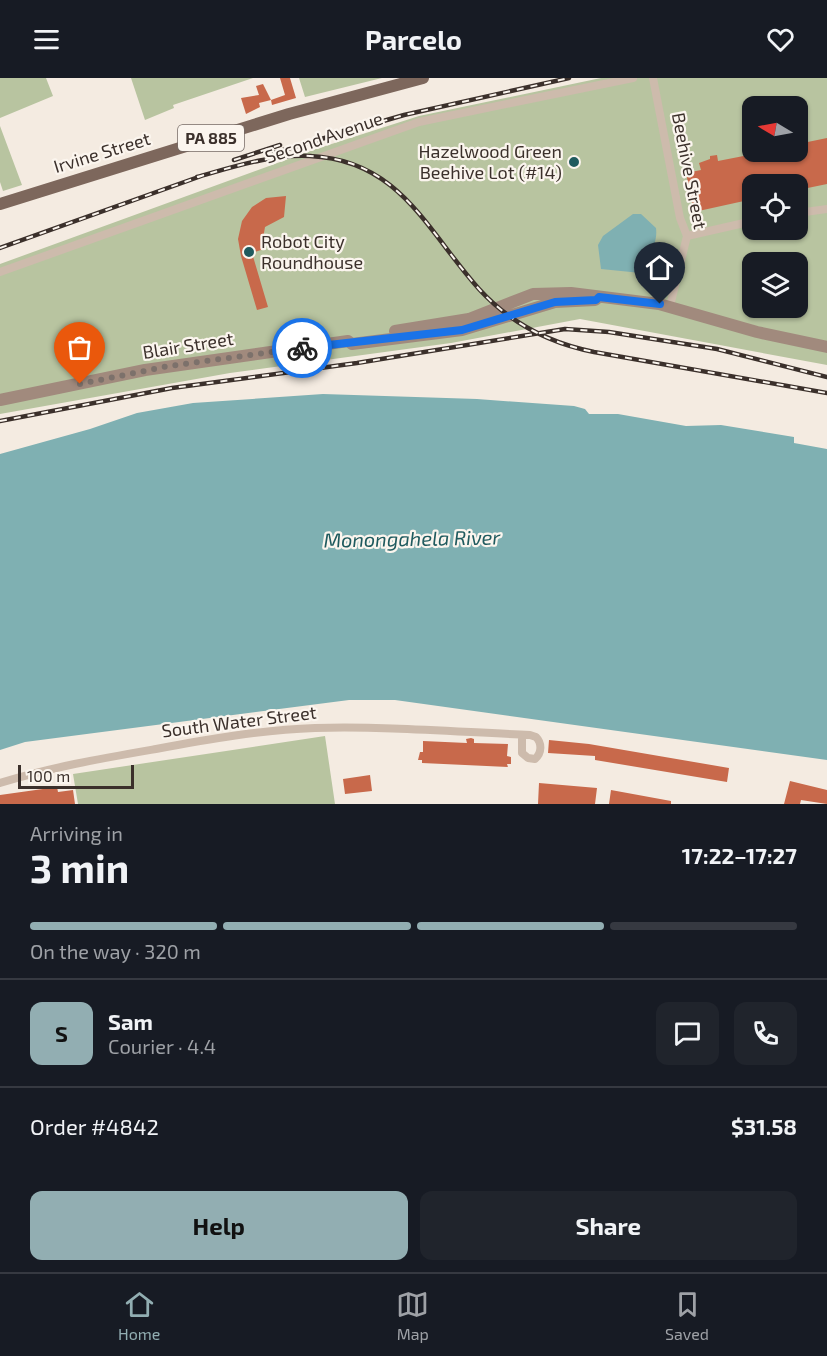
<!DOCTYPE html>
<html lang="en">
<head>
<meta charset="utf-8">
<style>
  body { margin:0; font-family:"Exo 2",sans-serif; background:#20242c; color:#f1f3f6; height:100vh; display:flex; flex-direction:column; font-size:22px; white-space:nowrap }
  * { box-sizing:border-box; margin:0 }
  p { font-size:20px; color:#9ea1a6 }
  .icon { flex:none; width:33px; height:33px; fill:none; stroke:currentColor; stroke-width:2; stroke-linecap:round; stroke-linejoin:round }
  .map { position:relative; height:726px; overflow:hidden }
  .side { display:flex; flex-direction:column; background:#171b24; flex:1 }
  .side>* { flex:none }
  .needle { width:39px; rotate:280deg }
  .controls { position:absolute; left:742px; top:18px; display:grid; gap:12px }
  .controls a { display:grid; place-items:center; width:66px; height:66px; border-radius:12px; background:#171b24; box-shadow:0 2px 4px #0004; font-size:30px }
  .scale { position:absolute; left:18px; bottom:15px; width:116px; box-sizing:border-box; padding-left:6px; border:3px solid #3b302b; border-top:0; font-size:16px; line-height:21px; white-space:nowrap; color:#3b302b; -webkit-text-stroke:4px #fbf5ee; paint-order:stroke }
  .pin { position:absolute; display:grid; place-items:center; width:51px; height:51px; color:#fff; margin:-62px -26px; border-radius:50% 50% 50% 0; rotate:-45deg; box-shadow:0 0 6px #0007 }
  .pin .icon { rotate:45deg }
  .courier { position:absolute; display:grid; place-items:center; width:60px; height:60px; margin:-30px; border:4px solid #1a73e8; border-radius:50%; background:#fff; color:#222; box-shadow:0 2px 8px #0007 }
  .head em { font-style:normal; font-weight:700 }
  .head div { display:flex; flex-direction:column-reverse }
  .head { display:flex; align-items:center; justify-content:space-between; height:102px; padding:0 30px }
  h1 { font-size:39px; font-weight:700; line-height:45px }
  .bar { display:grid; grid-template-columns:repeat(4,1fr); gap:9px 6px; align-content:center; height:72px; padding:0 30px }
  .bar i { height:8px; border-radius:4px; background:#363941 }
  .bar .current { background:#92aeb2 }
  .bar p { grid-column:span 4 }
  .line { display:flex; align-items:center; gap:15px; padding:0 30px; border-top:2px solid #363941 }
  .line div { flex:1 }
  .round { display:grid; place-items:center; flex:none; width:63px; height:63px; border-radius:12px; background:#20242c }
  .primary-button { display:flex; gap:12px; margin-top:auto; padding:12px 30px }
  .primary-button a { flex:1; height:69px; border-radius:12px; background:#92aeb2; color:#111; font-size:24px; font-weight:700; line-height:69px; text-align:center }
  .primary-button a+a { background:#20242c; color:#f1f3f6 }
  header { display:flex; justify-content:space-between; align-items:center; height:78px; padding:0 30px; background:#171b24; font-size:27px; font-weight:700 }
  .dock { display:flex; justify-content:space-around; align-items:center; height:84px; border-top:2px solid #363941; background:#171b24; font-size:16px; color:#9ea1a6 }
  .dock a { display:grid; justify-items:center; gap:3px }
  .dock .current { color:#92aeb2 }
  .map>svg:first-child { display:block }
  .green { fill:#b8c4a0; fill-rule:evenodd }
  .water { fill:#7fb0b2 }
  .building { fill:#c8694b }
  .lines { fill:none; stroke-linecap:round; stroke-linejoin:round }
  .street { stroke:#cdbbac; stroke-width:8 }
  .secondary { stroke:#a18a7d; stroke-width:12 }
  .primary { stroke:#7d675c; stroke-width:12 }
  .rail-casing { stroke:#3b302b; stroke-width:4.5 }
  .rail { stroke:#fbf5ee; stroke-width:2; stroke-dasharray:7; stroke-linecap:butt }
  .done { stroke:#7c716b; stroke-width:6; stroke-dasharray:0 10.8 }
  .route { stroke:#1a73e8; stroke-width:8 }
  .poi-dot { fill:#1f5a5e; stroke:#fbf5ee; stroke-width:2 }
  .labels { text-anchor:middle; stroke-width:4.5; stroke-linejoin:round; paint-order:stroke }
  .shield { fill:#fbf5ee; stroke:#756b66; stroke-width:1.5 }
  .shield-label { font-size:16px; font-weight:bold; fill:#3b302b }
  .street-label { font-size:18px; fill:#3b302b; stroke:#fbf5ee }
  .poi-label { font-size:18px; fill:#3b302b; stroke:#fbf5ee; text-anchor:end }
  .water-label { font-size:20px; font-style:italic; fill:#1f5a5e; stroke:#fbf5ee }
</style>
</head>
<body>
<header><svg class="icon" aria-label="menu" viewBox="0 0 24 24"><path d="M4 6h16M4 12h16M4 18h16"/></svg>Parcelo<svg class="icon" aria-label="heart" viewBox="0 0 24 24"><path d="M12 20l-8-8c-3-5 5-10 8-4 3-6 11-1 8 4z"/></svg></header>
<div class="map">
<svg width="827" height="726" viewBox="0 0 827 726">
  <rect width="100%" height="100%" fill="#f4ebe1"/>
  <!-- green -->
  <path class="green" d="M0 0H46L53 18 0 40Z
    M131 0H253L173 27 174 30 145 42Z
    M299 0H382L305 19Z
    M601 0H827V287L580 241 451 265 230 295 0 336V186L316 71 419 38ZM753 28H798V74H753ZM753 106H798V152H753ZM753 184H798V230H753Z
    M0 48 22 107 3 113 0 104Z
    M325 658 335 726H78L73 696Z"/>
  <!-- water -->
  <path class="water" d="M633 136H641L656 150C658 165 649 176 646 190L641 195 601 191 598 167 603 158Z
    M323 316 477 321 574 328 585 331 589 336H618L686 348 721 347 794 359V365L827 371V682L395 622H349L25 664 0 672V376L90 351 137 335 193 325Z"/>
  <!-- building -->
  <path class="building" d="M280 0H290L296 20 272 27 271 22 285 17Z
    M263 6 271 22 259 25 260 29 246 36 241 20 259 17 256 8Z
    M827 60V106L798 112V106H753V121L694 134 686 95 701 92 699 85 710 81V78L717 77 718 83 764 74H798V66Z
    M286 118 284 139 265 149 261 172 252 175 268 229 257 232 241 178 238 161 242 143 252 129 266 120Z
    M471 660 474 661V665L508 666 507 678 511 679V686H507L508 689 422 685V682H418L420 674H423V663L467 665 466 661Z
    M549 662 589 666 729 690 727 704 595 682V678L548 675Z
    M370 697 372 713 345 716 343 701Z
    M790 703 827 712V726L801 722 800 726H784Z
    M539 705 597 710 595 726H538Z
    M57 709 58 714 73 712 75 726H0V717Z
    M611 712 671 723V726H609Z"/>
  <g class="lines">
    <!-- street -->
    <path class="street" d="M653 0 680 140 687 158 670 228
      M798 135 827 131
      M687 158 753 143
      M0 194 419 44 633 0
      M0 705C51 689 104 680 156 671 209 661 261 652 315 650 386 648 458 654 530 657L536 659C542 665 542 675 535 681L528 680 522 675V657"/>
    <!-- secondary -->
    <path class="secondary" d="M395 253 469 241 533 216 571 215 659 226 757 254 827 269
      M0 322 145 292 348 263 352 266 462 252 555 224 595 222 599 219"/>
    <!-- primary -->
    <path class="primary" d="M0 126 289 36 423 0"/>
    <defs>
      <path id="rail" d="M273 75 404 37 569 0
        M234 82 280 67
        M197 99C233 89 272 76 310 78 400 82 427 153 479 211 510 245 549 265 594 274L827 315
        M0 170 204 97
        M0 343 172 310 357 285 565 251 609 254 717 271 827 299"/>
    </defs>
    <!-- rail casing -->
    <use href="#rail" class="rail-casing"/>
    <!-- rail -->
    <use href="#rail" class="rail"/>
  </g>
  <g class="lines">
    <!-- done -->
    <path class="done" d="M80 306 169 288 302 270"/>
    <!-- route -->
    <path class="route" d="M302 270 462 252 555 224 596 222 599 219 660 226"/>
  </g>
  <!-- markers -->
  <g class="poi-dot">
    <circle cx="574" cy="84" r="6"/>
    <circle cx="249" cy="174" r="6"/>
  </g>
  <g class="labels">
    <!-- shield labels -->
    <rect class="shield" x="178" y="47" width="66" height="26" rx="4.5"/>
    <g class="shield-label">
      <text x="211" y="66">PA 885</text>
    </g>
    <!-- street labels -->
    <g class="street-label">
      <text transform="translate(324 60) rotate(-19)" y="6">Second Avenue</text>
      <text transform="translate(102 75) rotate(-17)" y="6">Irvine Street</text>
      <text transform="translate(689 93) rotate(79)" y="6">Beehive Street</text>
      <text transform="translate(188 268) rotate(-9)" y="6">Blair Street</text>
      <text transform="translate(239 644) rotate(-7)" y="6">South Water Street</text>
    </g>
    <!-- poi labels -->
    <g class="poi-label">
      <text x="562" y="80">Hazelwood Green<tspan x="562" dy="21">Beehive Lot (#14)</tspan></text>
      <text x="261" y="170" text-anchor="start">Robot City<tspan x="261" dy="21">Roundhouse</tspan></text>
    </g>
    <!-- water labels -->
    <g class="water-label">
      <text transform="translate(412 461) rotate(-1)" y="7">Monongahela River</text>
    </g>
  </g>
</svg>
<div class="controls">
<a><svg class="needle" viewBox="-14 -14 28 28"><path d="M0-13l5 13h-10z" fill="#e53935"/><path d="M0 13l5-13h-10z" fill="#9ea1a6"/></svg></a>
<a><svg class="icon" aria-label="locate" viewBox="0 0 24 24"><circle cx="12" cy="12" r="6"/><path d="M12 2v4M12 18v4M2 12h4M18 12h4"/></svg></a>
<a><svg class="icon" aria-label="layers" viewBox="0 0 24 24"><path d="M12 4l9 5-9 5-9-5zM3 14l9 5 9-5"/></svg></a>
</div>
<div class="scale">100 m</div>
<div class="pin" style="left:80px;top:306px;background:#ea580c"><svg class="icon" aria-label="bag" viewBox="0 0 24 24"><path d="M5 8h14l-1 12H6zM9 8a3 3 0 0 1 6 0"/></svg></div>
<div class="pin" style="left:660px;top:226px;background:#1f2937"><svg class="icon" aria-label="home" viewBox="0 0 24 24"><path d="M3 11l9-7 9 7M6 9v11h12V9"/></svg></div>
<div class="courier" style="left:302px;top:270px"><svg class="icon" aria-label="bike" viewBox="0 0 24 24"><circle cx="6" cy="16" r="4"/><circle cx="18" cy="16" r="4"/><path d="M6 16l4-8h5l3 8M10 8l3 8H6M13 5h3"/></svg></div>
</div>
<section class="side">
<div class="head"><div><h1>3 min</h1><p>Arriving in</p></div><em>17:22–17:27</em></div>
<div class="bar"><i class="current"></i><i class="current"></i><i class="current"></i><i></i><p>On the way · 320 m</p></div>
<div class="line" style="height:108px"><b class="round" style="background:#92aeb2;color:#111">S</b><div><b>Sam</b><p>Courier · 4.4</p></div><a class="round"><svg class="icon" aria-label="chat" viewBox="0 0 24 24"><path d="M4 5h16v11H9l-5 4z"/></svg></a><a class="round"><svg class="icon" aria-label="phone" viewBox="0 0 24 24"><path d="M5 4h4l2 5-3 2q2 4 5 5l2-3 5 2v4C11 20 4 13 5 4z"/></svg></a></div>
<div class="line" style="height:78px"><div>Order #4842</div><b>$31.58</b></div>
<div class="primary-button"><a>Help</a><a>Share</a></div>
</section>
<nav class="dock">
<a class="current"><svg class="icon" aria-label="home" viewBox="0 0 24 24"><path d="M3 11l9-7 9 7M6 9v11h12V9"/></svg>Home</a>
<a><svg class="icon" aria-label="map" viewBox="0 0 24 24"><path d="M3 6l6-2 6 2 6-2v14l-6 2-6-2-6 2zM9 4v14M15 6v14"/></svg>Map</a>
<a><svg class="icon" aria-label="saved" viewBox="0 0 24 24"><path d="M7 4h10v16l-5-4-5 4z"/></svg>Saved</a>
</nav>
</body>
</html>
